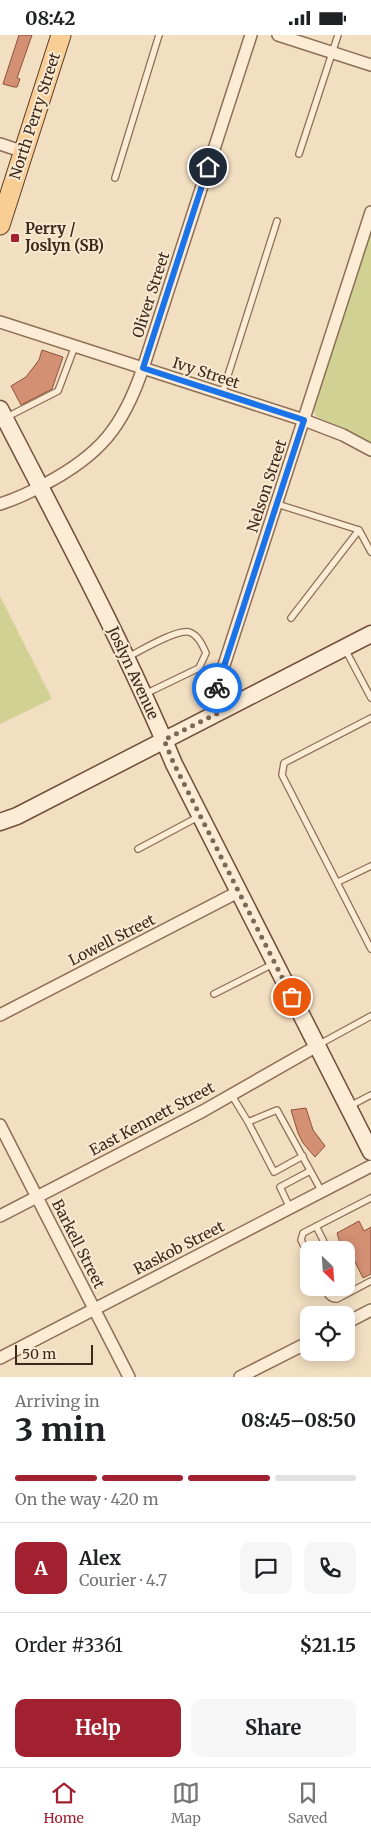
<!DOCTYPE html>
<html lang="en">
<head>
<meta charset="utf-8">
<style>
  body { margin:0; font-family:Merriweather,serif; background:#f6f6f6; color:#202124; height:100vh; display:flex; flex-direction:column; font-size:19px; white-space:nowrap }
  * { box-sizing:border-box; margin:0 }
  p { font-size:16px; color:#757577 }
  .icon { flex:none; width:28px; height:28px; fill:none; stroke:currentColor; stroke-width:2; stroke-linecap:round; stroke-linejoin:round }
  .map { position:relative; height:1342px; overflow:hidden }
  .side { display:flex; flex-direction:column; background:#fff; flex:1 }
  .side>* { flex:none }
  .needle { width:32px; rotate:155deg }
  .fabs { position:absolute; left:300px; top:1206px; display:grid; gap:10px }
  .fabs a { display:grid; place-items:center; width:55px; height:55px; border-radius:10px; background:#fff; box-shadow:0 2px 12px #0003; font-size:25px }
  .scale { position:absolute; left:15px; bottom:12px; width:78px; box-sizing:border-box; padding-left:5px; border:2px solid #3c281c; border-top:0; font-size:14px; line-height:18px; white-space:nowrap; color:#3c281c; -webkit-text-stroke:4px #f9e9d1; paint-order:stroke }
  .pin { position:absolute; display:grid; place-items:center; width:42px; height:42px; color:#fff; margin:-21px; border:2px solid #fff; border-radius:50%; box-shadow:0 1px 5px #0007 }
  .courier { position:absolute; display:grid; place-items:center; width:50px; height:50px; margin:-25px; border:4px solid #1a73e8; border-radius:50%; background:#fff; color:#222; box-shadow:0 1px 6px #0007 }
  .overview em { font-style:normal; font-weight:700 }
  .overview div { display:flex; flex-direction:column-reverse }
  .overview { display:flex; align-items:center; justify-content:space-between; height:85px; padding:0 15px }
  h1 { font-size:32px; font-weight:700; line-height:38px }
  .bar { display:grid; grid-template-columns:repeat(4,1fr); gap:8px 5px; align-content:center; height:60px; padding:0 15px }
  .bar i { height:6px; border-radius:4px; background:#e0e0e0 }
  .bar .on { background:#a22130 }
  .bar p { grid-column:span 4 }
  .line { display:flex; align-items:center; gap:12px; padding:0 15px; border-top:1px solid #e0e0e0 }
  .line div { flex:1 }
  .round { display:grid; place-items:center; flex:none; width:52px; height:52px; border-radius:10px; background:#f6f6f6 }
  .button { display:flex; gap:10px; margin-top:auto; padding:10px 15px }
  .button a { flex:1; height:58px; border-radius:10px; background:#a22130; color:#fff; font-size:20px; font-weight:700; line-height:58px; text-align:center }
  .button a+a { background:#f6f6f6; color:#202124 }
  .status { display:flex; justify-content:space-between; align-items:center; height:35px; padding:0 25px; background:#fff; direction:ltr }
  .status svg { height:14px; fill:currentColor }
  .tab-bar { display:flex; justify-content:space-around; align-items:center; height:70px; border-top:1px solid #e0e0e0; background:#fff; font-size:14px; color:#757577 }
  .tab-bar a { display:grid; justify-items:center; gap:2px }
  .tab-bar .on { color:#a22130 }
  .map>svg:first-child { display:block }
  .green { fill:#d1d194 }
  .building { fill:#d49073; stroke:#8f523a }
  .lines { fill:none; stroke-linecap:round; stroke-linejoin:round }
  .service-casing { stroke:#8d6e56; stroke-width:8 }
  .minor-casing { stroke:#8d6e56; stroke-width:14 }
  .secondary-casing { stroke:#6f4e3a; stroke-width:19 }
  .primary-casing { stroke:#5b3c2b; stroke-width:21 }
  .service { stroke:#fcecd5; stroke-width:5.5 }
  .minor { stroke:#fcecd5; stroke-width:11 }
  .secondary { stroke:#fcecd5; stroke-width:16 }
  .primary { stroke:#f9ce95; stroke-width:19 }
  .done { stroke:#7c6856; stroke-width:5; stroke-dasharray:0 9 }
  .route { stroke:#1a73e8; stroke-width:6 }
  .poi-dot { fill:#a22130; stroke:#f9e9d1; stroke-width:2 }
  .labels { text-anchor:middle; stroke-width:4; stroke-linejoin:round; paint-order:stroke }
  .street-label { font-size:15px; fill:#3c281c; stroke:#f9e9d1 }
  .poi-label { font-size:15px; font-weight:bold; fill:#3c281c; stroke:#f9e9d1; text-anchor:start }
</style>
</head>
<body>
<div class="status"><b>08:42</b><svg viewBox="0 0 49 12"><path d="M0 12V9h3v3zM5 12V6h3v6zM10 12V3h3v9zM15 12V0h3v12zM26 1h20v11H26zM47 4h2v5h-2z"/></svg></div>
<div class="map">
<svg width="371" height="1342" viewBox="0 0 371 1342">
  <rect width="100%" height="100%" fill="#f2dec1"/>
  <!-- green -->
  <path class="green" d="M371 195V408L344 393 317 382 313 375Z
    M0 561 52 664 0 689Z"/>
  <!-- building -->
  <path class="building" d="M19 0H32L17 43 20 44 17 52H14L3 49Z
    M42 315 63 322 52 354 21 370 11 351 26 342 39 325Z
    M306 1073 313 1095 325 1111 315 1122 303 1108 298 1098 291 1075Z
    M359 1186 364 1196 371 1192V1239L363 1243 355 1227 349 1230 346 1224V1215H342L337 1198Z"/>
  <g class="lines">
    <defs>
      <path id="service" d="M299 119 338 0
        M115 143 159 0
        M222 359 277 186
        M7 382 58 356 75 311
        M277 469 359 495 371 517
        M291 583 359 495
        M345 614 371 663
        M128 622C140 616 176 594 189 597 198 600 202 609 206 618L199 633 145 659
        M371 683 284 728 282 740 371 914
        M138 814 198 782
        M338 847 371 831
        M214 959 273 929
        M318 1010 371 981
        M231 1059 248 1087
        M350 1071 371 1060
        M303 1121 274 1137 248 1087 277 1075 322 1157
        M290 1173 280 1152 310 1136
        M316 1191 328 1215
        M309 1221 301 1205 303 1198 371 1163
        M324 1252C327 1259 329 1264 337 1264L371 1246"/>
      <path id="minor" d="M278 0 371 30
        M0 109 24 117
        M0 287 304 385 343 400 371 415
        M0 469C16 464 31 457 45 449 100 420 123 392 143 333L251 0
        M218 678 215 658 371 177
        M0 980 238 857
        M0 1090 129 1342
        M0 1181 203 1076 317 1011
        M346 1288 371 1275
        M0 1323 371 1131
        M240 1342 309 1307"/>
      <path id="secondary" d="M0 374C60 491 123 607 174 729L371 1117
        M0 787 17 781 371 599"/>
      <path id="primary" d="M0 190 61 0"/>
    </defs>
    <!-- service casing -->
    <use href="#service" class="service-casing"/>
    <!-- minor casing -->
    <use href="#minor" class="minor-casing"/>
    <!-- secondary casing -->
    <use href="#secondary" class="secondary-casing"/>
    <!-- primary casing -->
    <use href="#primary" class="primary-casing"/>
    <!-- service -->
    <use href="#service" class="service"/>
    <!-- minor -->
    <use href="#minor" class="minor"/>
    <!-- secondary -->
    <use href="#secondary" class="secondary"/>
    <!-- primary -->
    <use href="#primary" class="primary"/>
  </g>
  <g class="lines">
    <!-- done -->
    <path class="done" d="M217 653 215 661 218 678 164 705 174 729 292 962"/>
    <!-- route -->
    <path class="route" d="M208 132 143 333 304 385 217 653"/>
  </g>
  <!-- markers -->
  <rect class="poi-dot" x="10" y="198" width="10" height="10" rx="2.5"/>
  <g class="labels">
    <!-- street labels -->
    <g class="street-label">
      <text transform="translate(35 81) rotate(-72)" y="5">North Perry Street</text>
      <text transform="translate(151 260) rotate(-72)" y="5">Oliver Street</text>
      <text transform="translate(206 338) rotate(18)" y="5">Ivy Street</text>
      <text transform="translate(267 451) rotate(-72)" y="5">Nelson Street</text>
      <text transform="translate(133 638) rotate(65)" y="5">Joslyn Avenue</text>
      <text transform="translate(112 905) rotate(-27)" y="5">Lowell Street</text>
      <text transform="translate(152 1084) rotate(-28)" y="5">East Kennett Street</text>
      <text transform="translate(78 1209) rotate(63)" y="5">Barkell Street</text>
      <text transform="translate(179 1213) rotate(-27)" y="5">Raskob Street</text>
    </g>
    <!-- poi labels -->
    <g class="poi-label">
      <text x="25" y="199">Perry /<tspan x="25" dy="17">Joslyn (SB)</tspan></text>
    </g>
  </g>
</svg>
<div class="fabs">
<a><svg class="needle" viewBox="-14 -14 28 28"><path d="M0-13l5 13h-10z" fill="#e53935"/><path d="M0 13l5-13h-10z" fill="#757577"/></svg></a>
<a><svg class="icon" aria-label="locate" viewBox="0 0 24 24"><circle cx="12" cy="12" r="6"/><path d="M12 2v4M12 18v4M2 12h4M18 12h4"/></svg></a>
</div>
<div class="scale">50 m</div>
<div class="pin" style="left:292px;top:962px;background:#ea580c"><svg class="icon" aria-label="bag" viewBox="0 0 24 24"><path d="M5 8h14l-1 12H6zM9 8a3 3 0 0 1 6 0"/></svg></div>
<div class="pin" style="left:208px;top:132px;background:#1f2937"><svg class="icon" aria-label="home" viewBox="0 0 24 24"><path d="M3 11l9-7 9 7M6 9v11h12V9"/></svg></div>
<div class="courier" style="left:217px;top:653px"><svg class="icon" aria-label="bike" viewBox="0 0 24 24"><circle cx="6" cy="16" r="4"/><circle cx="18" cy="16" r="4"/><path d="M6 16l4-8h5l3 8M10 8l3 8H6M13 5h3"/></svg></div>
</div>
<section class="side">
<div class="overview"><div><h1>3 min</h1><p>Arriving in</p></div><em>08:45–08:50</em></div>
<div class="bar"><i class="on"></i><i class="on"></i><i class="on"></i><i></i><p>On the way · 420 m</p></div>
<div class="line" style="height:90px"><b class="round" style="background:#a22130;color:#fff">A</b><div><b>Alex</b><p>Courier · 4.7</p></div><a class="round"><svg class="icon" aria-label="chat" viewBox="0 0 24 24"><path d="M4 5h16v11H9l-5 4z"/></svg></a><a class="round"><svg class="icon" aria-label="phone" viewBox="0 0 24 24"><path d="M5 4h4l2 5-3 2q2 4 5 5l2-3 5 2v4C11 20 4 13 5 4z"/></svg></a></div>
<div class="line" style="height:65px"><div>Order #3361</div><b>$21.15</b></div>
<div class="button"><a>Help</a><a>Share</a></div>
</section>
<nav class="tab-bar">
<a class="on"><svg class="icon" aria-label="home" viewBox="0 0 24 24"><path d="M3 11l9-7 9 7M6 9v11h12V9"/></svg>Home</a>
<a><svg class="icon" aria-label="map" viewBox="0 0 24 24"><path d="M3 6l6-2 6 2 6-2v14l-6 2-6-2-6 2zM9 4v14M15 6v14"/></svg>Map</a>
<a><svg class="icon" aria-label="saved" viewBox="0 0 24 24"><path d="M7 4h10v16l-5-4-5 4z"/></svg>Saved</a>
</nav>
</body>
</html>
